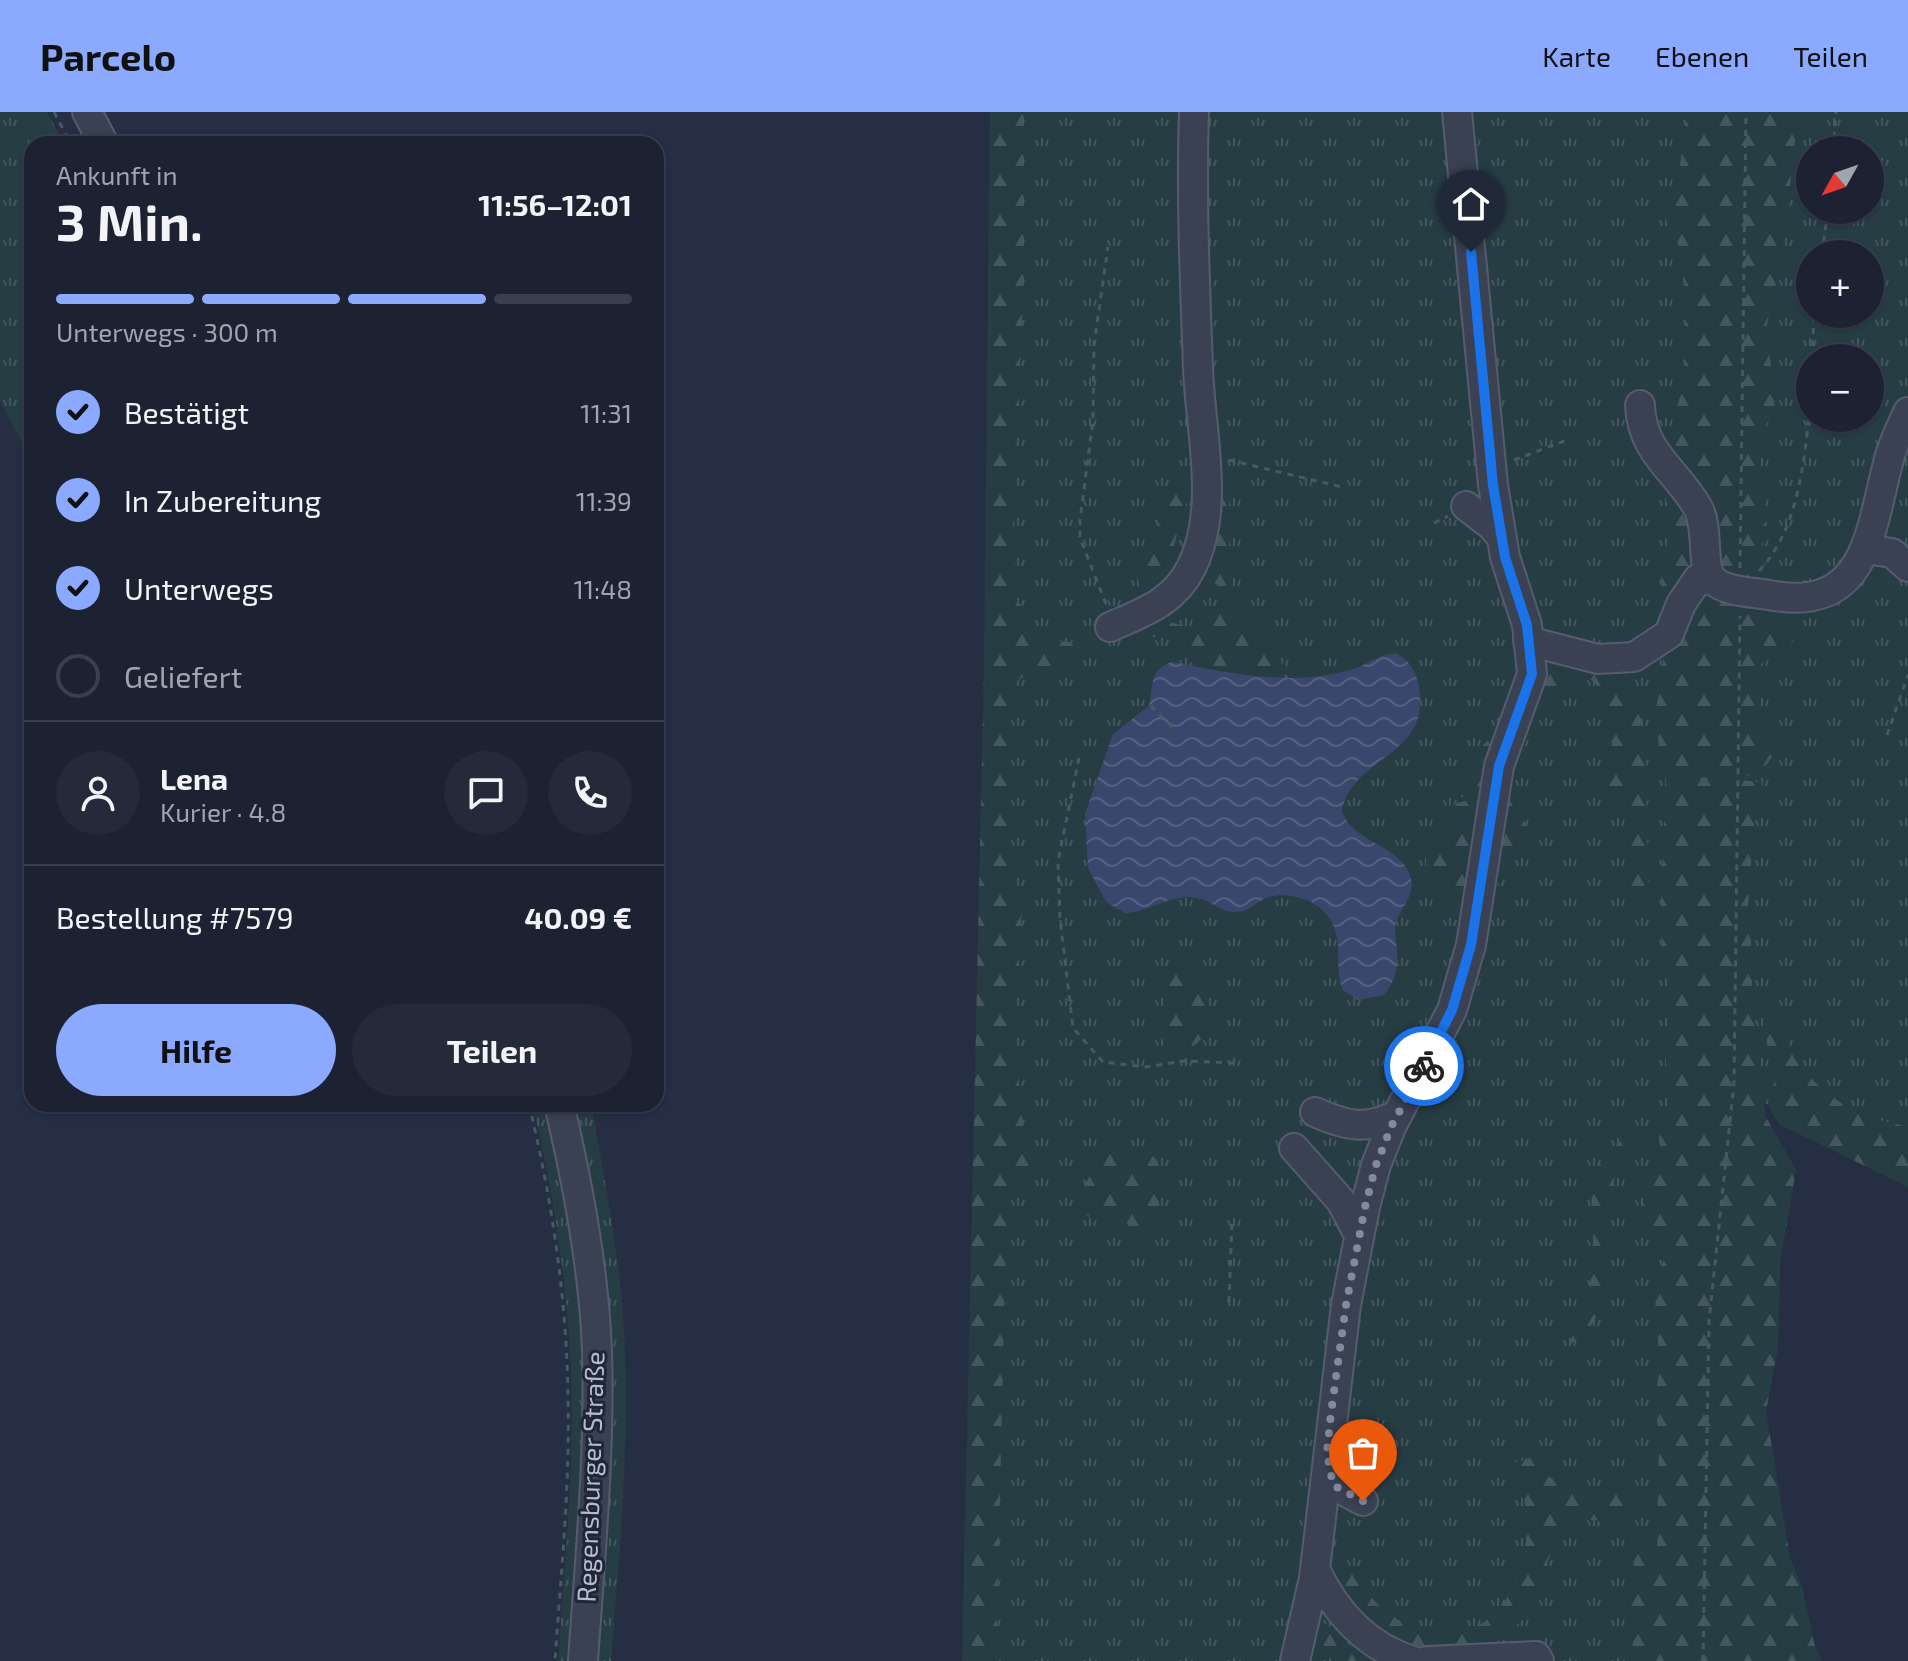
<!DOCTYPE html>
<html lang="de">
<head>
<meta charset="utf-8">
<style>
  body { margin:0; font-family:"Exo 2",sans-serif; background:#252a3a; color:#f1f3f6; height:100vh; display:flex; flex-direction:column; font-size:30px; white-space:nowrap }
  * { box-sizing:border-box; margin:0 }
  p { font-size:26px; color:#a0a4ac }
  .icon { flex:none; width:44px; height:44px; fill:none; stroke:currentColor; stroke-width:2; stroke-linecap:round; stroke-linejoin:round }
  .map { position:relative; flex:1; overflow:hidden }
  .drawer { position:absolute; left:24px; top:24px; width:640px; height:976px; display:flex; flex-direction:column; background:#1c2232; border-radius:24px; box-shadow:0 2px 6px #0004,0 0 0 2px #3a3f4d }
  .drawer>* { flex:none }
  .needle { width:52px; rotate:230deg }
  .fabs { position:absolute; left:1796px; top:24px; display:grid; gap:16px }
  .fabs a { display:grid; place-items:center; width:88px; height:88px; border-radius:50%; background:#1c2232; box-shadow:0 2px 6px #0004,0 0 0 2px #3a3f4d; font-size:40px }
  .pin { position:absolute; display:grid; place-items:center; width:68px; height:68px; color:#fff; margin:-82px -34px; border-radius:50% 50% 50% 0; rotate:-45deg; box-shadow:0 0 8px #0007 }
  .pin .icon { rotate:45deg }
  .courier { position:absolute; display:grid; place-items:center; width:80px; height:80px; margin:-40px; border:6px solid #1a73e8; border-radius:50%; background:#fff; color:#222; box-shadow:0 2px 10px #0007 }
  .head em { font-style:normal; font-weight:700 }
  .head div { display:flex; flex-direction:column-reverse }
  .head { display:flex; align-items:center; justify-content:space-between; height:136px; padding:0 32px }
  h1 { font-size:52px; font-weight:700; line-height:60px }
  .bar { display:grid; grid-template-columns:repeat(4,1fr); gap:12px 8px; align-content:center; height:96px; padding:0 32px }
  .bar i { height:10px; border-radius:6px; background:#3a3f4d }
  .bar .on { background:#8ba9fe }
  .bar p { grid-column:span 4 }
  .line { display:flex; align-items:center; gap:20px; padding:0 32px; border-top:2px solid #3a3f4d }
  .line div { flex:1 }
  .round { display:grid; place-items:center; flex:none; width:84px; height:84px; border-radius:42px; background:#252a3a }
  ol { padding:0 32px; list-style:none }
  li { display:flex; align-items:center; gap:24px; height:88px }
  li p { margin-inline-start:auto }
  li .icon { padding:8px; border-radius:50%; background:#8ba9fe; color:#111; stroke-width:4 }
  li:last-child { color:#a0a4ac }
  li i { width:44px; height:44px; border:4px solid #3a3f4d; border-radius:50% }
  .action { display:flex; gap:16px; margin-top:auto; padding:16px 32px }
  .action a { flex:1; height:92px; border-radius:48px; background:#8ba9fe; color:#111; font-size:32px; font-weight:700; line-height:92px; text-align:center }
  .action a+a { background:#252a3a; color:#f1f3f6 }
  header { display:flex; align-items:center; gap:48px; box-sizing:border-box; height:112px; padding:0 40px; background:#8ba9fe; color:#111 }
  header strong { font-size:38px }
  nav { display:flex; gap:44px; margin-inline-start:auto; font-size:28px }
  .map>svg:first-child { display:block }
  .grass { fill:url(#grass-tufts); fill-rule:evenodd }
  .forest { fill:url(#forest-firs) }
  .water { fill:url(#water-waves) }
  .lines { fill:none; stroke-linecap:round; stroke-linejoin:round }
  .minor-casing { stroke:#555c6d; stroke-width:32 }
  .path { stroke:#455a61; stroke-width:3; stroke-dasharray:6 6; stroke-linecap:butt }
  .minor { stroke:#394153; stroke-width:28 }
  .done { stroke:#848a9d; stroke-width:8; stroke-dasharray:0 14.4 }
  .route { stroke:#1a73e8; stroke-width:10 }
  .labels { text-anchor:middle; stroke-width:6; stroke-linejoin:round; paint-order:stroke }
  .street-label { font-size:26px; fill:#b7bccd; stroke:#1e2638 }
</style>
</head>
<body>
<header>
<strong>Parcelo</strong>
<nav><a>Karte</a><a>Ebenen</a><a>Teilen</a></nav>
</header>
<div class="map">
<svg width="1908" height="1549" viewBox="0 0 1908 1549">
  <defs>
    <pattern id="grass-tufts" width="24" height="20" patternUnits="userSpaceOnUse" patternTransform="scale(2)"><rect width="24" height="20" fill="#273d44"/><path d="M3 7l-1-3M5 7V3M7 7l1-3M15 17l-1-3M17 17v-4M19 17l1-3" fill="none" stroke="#44575e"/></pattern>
    <pattern id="forest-firs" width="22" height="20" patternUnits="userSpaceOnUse" patternTransform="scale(2)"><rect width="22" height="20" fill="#273d44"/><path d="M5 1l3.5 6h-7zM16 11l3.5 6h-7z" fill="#44575e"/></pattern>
    <pattern id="water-waves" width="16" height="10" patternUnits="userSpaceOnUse" patternTransform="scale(2)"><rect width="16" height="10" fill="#38476b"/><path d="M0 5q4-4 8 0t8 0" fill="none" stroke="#53607f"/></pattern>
  </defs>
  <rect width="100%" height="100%" fill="#252e43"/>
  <!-- grass -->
  <path class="grass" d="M0 0H47L64 32H32V348L0 289Z
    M1004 0H1908V1062L1734 976 1719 1549H979ZM1810 38H1870V98H1810ZM1810 142H1870V202H1810ZM1810 246H1870V306H1810Z
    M532 992H549L574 1121 586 1237 575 1549H558C565 1446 576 1342 570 1239 565 1156 552 1072 532 992Z
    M571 992H591C606 1074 622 1156 625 1239 629 1342 619 1446 611 1549H596L603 1441Z"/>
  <!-- forest -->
  <path class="forest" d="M990 0H1024V168L1012 427 1017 488 1044 526 1091 534 1089 541 1069 544 1059 562 1040 554 1017 569 1010 582 1007 725 1009 754 1022 797 1014 922 1023 1013 1021 1037 1032 1059 1011 1073 1007 1084 996 1549H962L984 552Z
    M1688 0H1793L1797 10 1783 140 1767 212 1775 299 1763 317 1760 353 1767 417 1761 435 1765 452 1764 476 1792 526 1791 541 1765 546 1761 553 1758 612 1774 619C1780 642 1770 650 1753 664L1662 657C1660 639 1656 619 1656 601 1656 587 1662 574 1663 559 1663 513 1654 455 1673 413L1661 369 1684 265 1686 194 1680 136 1662 100 1679 59Z
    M1217 355 1223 356C1242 404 1205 503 1268 526L1283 553 1307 570 1216 567 1189 549 1171 526 1144 524 1134 530 1123 527 1118 518 1130 479 1139 474 1137 464 1151 447 1150 438 1159 419 1158 397 1187 357 1200 362 1199 377 1186 392 1163 471 1147 502C1159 506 1189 518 1199 514 1210 510 1217 500 1228 496L1222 477 1206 464 1212 450Z
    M1538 537 1606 551 1637 578 1643 598 1639 622 1646 649 1648 775 1653 786 1643 795 1618 773 1627 743 1630 709 1607 676C1608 625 1629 604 1586 562L1558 584 1540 581Z
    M1499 618 1531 638 1504 676 1526 712 1487 796 1426 764V739L1463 711 1446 701 1456 691 1470 688 1445 678 1458 656 1461 660 1479 655 1482 634Z
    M1666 662 1762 670 1754 714 1748 794 1753 854 1751 882 1766 1005 1796 1058 1780 1151 1778 1236 1766 1299 1790 1445 1803 1478 1814 1531 1822 1549H1634L1632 1527 1639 1516 1629 1521 1624 1506 1633 1469 1634 1444 1630 1433 1597 1408H1580L1556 1428 1527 1504 1491 1535 1458 1543 1396 1534 1328 1470 1335 1459 1347 1451C1399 1549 1511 1549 1526 1429 1529 1404 1526 1379 1510 1359L1512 1351 1530 1346 1547 1364 1569 1376 1580 1368 1588 1376 1623 1379 1635 1387 1628 1397 1596 1395 1630 1417 1638 1431 1657 1439 1659 1320 1654 1293 1660 1256 1655 1186 1665 1141 1651 1119 1643 1093 1662 1058 1659 1026 1668 999 1665 964 1669 884 1660 815Z
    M1177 853C1233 879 1210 954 1165 934L1158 917C1171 894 1153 876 1177 853Z
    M1772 899 1782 901C1785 951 1825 988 1872 1006 1884 1010 1896 1010 1908 1016V1075L1779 1012 1770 998 1775 964 1767 932 1765 904Z
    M1641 1019 1649 1025C1644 1042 1631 1049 1616 1057 1611 1075 1616 1099 1606 1115 1611 1126 1607 1129 1606 1140 1603 1174 1606 1214 1570 1232L1581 1191 1590 1182 1587 1148 1593 1132 1591 1074 1598 1055 1621 1028Z
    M1125 1034 1143 1035 1156 1047 1160 1105 1152 1116 1131 1117 1119 1100 1103 1097 1089 1105 1078 1097 1075 1087C1095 1062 1090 1049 1125 1034Z
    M1315 1503 1362 1544 1383 1549H1334L1309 1529Z"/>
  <!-- water -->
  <path class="water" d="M1395 541C1410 548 1416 559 1419 575 1432 645 1351 644 1342 699 1352 732 1403 732 1411 767 1416 787 1394 800 1395 819 1397 845 1402 860 1384 883L1358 888 1343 878C1333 856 1345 832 1330 807 1319 788 1285 777 1264 787 1255 792 1249 799 1237 800 1221 801 1207 785 1190 785 1166 785 1148 800 1125 801L1106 790 1088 756 1085 702 1113 622 1149 594C1154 574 1148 558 1172 550 1230 561 1291 575 1349 558 1366 554 1377 543 1395 541Z"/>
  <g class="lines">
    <defs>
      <path id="minor" d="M87 0 104 32
        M1640 293C1642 342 1676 357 1698 396 1709 415 1701 455 1712 467 1724 480 1752 480 1769 483 1867 502 1870 419 1888 351 1892 333 1901 316 1908 300
        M1466 394 1492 414 1502 426
        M1866 437 1892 441 1908 455
        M1110 515C1144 500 1174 490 1191 456 1221 397 1200 318 1198 256 1195 172 1191 85 1194 0
        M1528 529 1598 547 1634 545 1669 522 1681 492 1698 467 1712 468
        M559 992C578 1072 594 1156 597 1239 600 1342 590 1446 583 1549
        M1315 1000C1345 1014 1368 1019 1398 1002
        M1294 1036 1341 1089 1359 1123
        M1333 1373 1363 1389
        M1315 1457C1335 1500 1367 1535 1413 1549
        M1295 1549 1314 1466 1346 1193 1365 1095 1376 1053 1392 1013 1452 898 1471 833 1499 654 1532 562 1527 513 1505 445 1493 373 1457 0
        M1427 1549 1536 1544 1539 1549"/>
    </defs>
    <!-- minor casing -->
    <use href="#minor" class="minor-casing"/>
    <!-- path -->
    <path class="path" d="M54 0 71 32
      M1833 38 1836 0
      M1822 142 1828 98
      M1812 246 1814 202
      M1229 348 1342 375
      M1514 348 1567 328
      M1434 411 1448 404
      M1740 456 1746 0
      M1759 459C1799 416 1804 350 1810 294
      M1106 492 1080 426V408L1093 308 1094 233 1108 135
      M1151 594 1177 620
      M1887 623 1908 563
      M1079 646 1058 749 1060 807 1073 916 1103 950 1146 955 1184 949 1237 951
      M529 992C552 1088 567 1188 568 1287 570 1374 561 1462 555 1549
      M1229 1190 1232 1109
      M1703 1549 1709 1209 1734 971 1740 504"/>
    <!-- minor -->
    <use href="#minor" class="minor"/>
  </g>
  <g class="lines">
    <!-- done -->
    <path class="done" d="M1363 1389 1333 1373 1327 1340 1331 1301 1346 1193 1365 1095 1376 1053 1392 1013 1424 954"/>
    <!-- route -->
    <path class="route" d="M1424 954 1452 898 1471 833 1499 654 1532 562 1527 513 1505 445 1493 373 1471 140"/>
  </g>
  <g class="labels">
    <!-- street labels -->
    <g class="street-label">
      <text transform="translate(591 1365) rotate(-88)" y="9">Regensburger Straße</text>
    </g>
  </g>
</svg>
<div class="fabs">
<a><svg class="needle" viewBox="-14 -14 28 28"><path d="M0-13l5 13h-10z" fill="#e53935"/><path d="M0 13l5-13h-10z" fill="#a0a4ac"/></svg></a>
<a>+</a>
<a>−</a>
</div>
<div class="pin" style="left:1363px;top:1389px;background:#ea580c"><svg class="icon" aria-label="bag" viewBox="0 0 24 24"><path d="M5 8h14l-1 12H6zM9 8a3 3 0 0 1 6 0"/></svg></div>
<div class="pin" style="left:1471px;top:140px;background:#1f2937"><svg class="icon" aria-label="home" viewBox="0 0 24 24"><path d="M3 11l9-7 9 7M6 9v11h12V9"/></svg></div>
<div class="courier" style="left:1424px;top:954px"><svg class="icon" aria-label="bike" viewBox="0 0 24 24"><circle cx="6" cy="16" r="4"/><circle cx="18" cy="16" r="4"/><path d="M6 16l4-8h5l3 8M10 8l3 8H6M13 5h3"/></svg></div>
<section class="drawer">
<div class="head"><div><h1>3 Min.</h1><p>Ankunft in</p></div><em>11:56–12:01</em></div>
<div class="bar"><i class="on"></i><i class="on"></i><i class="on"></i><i></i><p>Unterwegs · 300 m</p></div>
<ol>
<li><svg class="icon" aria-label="check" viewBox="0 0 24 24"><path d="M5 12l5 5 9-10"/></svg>Bestätigt<p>11:31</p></li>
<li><svg class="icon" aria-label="check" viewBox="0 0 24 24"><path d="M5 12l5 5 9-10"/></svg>In Zubereitung<p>11:39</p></li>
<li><svg class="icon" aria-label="check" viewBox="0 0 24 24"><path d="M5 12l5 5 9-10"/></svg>Unterwegs<p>11:48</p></li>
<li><i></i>Geliefert</li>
</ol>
<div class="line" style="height:144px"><a class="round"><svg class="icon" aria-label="person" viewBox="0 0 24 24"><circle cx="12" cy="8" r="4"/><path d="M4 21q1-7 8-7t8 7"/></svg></a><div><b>Lena</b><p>Kurier · 4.8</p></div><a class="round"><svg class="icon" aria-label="chat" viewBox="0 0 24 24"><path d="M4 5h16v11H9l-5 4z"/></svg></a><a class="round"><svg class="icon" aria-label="phone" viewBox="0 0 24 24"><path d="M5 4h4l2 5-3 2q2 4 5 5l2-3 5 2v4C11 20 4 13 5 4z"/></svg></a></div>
<div class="line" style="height:104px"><div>Bestellung #7579</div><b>40.09 €</b></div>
<div class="action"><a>Hilfe</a><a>Teilen</a></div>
</section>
</div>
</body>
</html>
